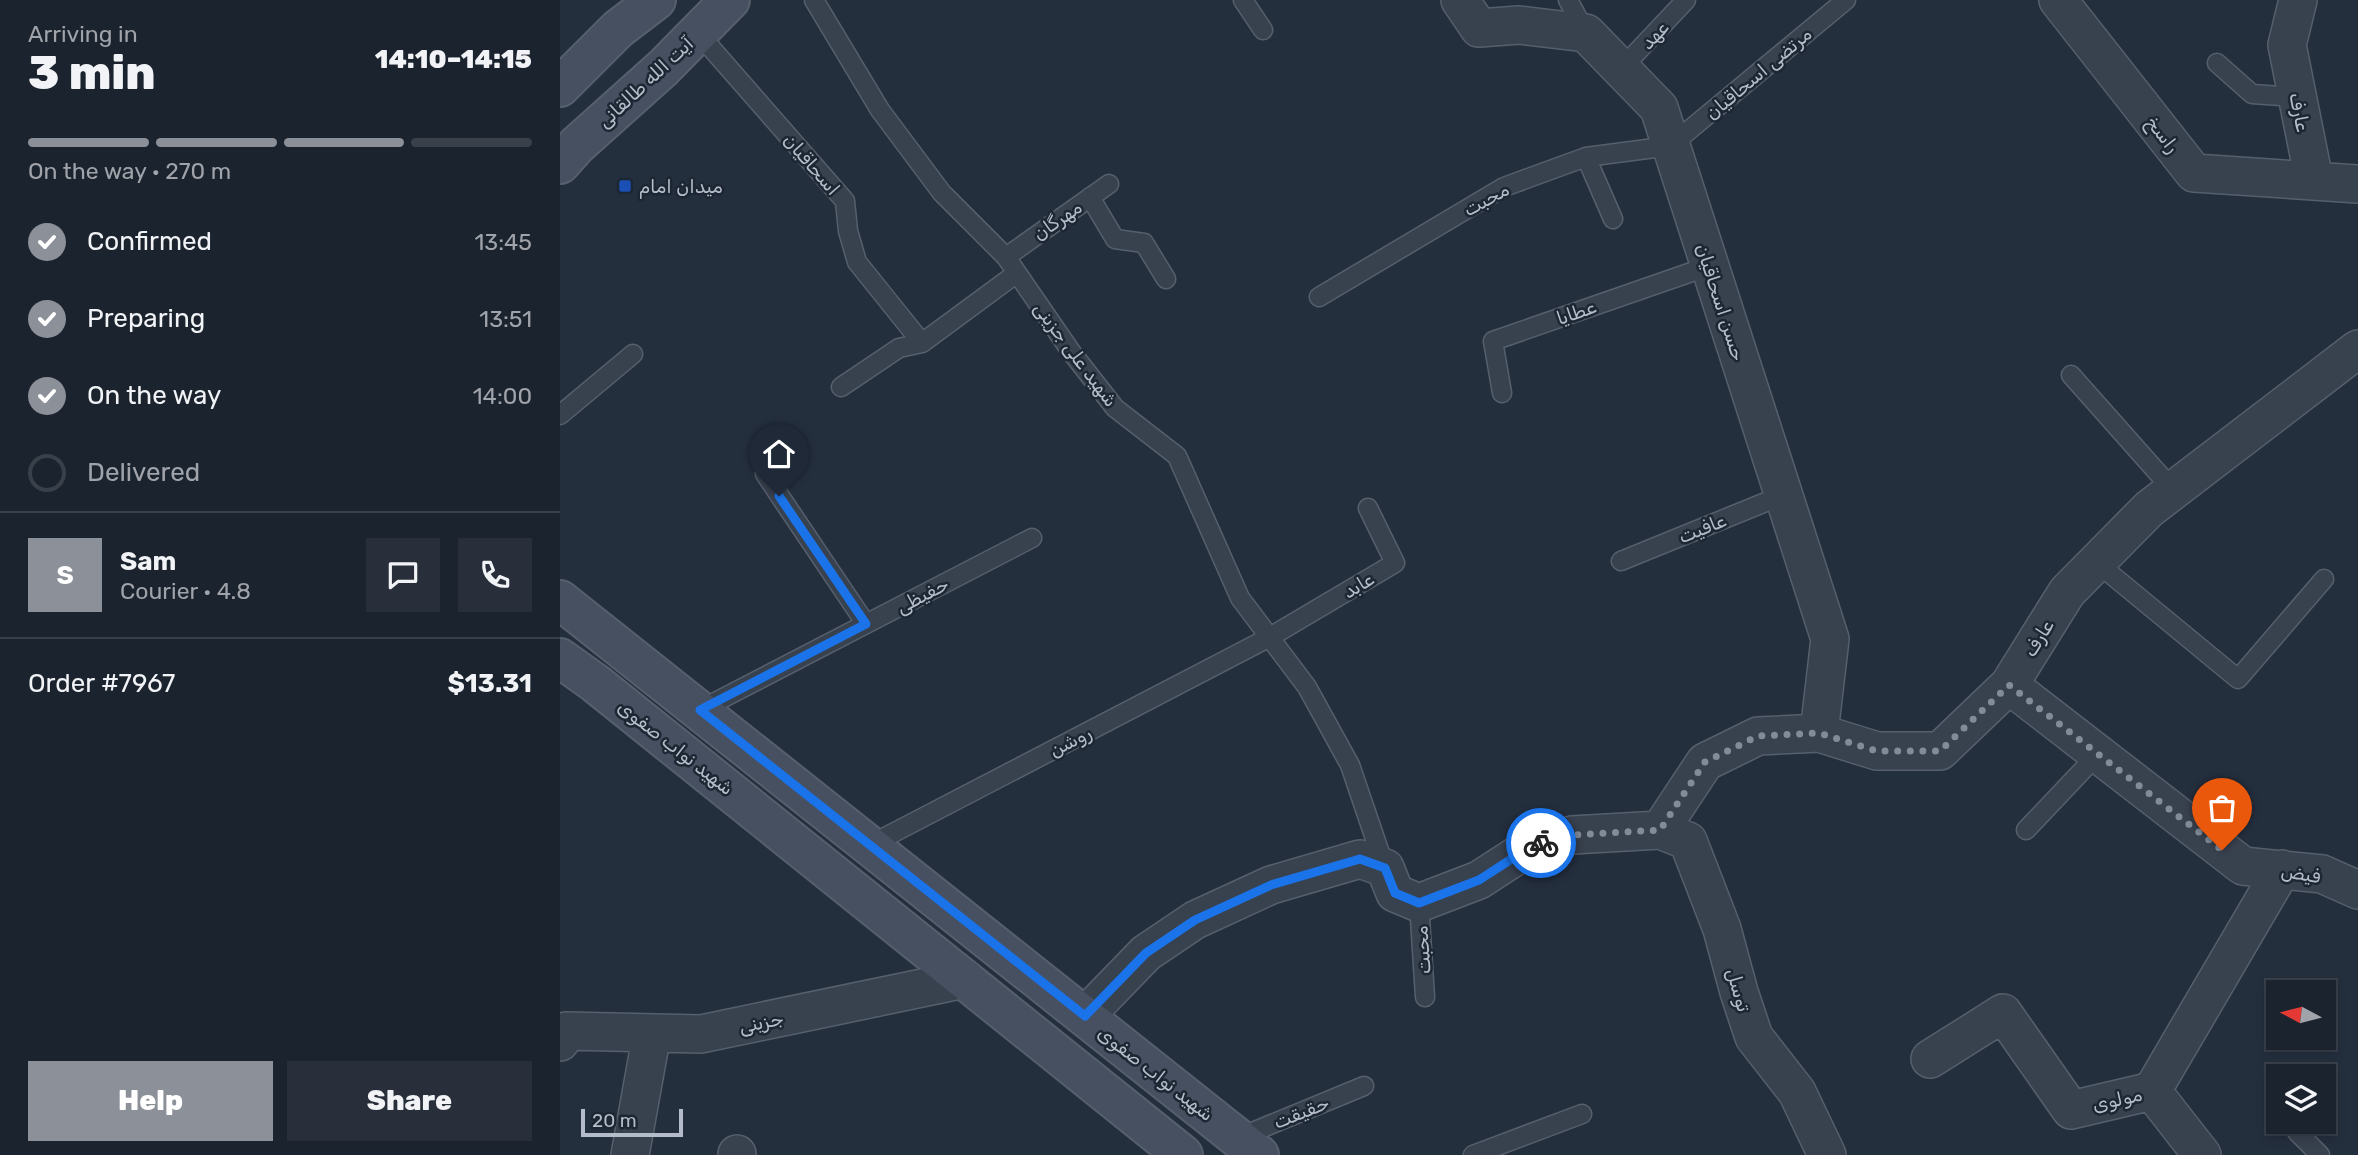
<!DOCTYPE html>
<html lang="en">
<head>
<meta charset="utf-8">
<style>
  body { margin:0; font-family:Rubik,Vazirmatn,sans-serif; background:#282f3a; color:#f1f3f6; height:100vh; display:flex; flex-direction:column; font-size:26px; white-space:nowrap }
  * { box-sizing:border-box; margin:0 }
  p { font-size:23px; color:#a0a4aa }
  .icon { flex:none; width:38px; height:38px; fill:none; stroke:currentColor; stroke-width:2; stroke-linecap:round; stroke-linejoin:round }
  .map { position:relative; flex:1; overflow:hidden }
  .side { display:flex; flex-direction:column; background:#1b232e; width:560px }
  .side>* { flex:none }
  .needle { width:46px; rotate:277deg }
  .controls { position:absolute; left:1706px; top:980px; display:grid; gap:14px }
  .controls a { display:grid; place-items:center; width:70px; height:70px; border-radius:0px; background:#1b232e; box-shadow:0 4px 10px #0003,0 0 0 2px #39404a; font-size:35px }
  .scale { position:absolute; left:21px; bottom:18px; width:102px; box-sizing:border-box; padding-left:7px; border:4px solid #b4bcc9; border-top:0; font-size:19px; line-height:24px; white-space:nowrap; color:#b4bcc9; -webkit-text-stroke:5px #1d2633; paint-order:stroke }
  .pin { position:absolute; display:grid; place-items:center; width:60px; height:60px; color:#fff; margin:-72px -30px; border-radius:50% 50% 50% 0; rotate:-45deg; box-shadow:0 0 7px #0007 }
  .pin .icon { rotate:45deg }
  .courier { position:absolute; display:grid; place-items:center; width:70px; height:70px; margin:-35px; border:5px solid #1a73e8; border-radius:50%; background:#fff; color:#222; box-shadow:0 2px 9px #0007 }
  .headline em { font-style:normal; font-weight:800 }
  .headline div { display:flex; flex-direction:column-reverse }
  .headline { display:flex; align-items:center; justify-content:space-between; height:119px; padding:0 28px }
  h1 { font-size:46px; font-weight:800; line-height:52px }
  .bar { display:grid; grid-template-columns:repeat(4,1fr); gap:10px 7px; align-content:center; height:84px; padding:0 28px }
  .bar i { height:9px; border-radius:5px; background:#39404a }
  .bar .active { background:#8c9099 }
  .bar p { grid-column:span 4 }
  .line { display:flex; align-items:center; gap:18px; padding:0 28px; border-top:2px solid #39404a }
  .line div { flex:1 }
  .round { display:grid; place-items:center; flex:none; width:74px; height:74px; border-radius:0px; background:#282f3a }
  ol { padding:0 28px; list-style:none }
  li { display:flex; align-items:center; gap:21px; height:77px }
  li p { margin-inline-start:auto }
  li .icon { padding:7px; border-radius:50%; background:#8c9099; color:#fff; stroke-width:4 }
  li:last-child { color:#a0a4aa }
  li i { width:38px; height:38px; border:4px solid #39404a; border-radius:50% }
  .cta { display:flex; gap:14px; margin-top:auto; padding:14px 28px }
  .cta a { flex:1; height:80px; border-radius:0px; background:#8c9099; color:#fff; font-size:28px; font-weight:800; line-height:80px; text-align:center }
  .cta a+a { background:#282f3a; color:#f1f3f6 }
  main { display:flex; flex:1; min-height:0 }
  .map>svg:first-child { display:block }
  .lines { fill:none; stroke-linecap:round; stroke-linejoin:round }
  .lane-casing { stroke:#565f6c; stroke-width:21 }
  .street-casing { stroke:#565f6c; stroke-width:40 }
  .secondary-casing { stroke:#565f6c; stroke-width:42 }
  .lane { stroke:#38414e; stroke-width:18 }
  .street { stroke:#38414e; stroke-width:37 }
  .secondary { stroke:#465061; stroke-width:38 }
  .done { stroke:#828b98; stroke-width:7; stroke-dasharray:0 12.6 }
  .route { stroke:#1a73e8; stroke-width:9 }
  .transit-dot { fill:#1a4fb4; stroke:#1d2633; stroke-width:2.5 }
  .labels { text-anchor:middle; stroke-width:5; stroke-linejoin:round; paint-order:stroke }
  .street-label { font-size:19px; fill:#b4bcc9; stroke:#1d2633 }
  .poi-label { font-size:19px; fill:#b4bcc9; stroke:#1d2633; text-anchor:start }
</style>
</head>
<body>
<main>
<section class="side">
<div class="headline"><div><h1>3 min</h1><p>Arriving in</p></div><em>14:10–14:15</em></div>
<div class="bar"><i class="active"></i><i class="active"></i><i class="active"></i><i></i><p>On the way · 270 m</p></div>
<ol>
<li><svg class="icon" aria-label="check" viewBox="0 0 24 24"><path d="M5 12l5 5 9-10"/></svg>Confirmed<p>13:45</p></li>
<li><svg class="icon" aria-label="check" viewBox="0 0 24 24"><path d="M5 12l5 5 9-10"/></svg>Preparing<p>13:51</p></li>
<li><svg class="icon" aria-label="check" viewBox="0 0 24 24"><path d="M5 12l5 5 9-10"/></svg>On the way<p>14:00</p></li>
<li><i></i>Delivered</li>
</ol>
<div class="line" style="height:126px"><b class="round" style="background:#8c9099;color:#fff">S</b><div><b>Sam</b><p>Courier · 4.8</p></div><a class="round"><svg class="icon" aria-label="chat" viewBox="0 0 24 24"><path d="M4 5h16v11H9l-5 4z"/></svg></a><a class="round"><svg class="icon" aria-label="phone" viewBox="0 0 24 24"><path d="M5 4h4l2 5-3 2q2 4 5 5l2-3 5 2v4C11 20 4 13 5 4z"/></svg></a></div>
<div class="line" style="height:91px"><div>Order #7967</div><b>$13.31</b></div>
<div class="cta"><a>Help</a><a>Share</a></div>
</section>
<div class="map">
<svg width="1798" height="1155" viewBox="0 0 1798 1155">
  <rect width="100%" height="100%" fill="#242f3e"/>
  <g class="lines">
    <defs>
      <path id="lane" d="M254 0 320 110 382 193 446 257 512 353 555 408 617 456 680 598 747 687 790 765 825 868
        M683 0 703 30
        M1008 0 1026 33
        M138 33 285 201 288 231 297 262 362 343
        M1657 63 1692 94 1737 97
        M1061 69 1126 0
        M1026 157 1053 219
        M530 197 555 239 584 243 606 279
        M446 257 549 184
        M759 297 944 187 1026 157 1110 146 1286 0
        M1511 375 1614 491
        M281 387 339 348 362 343 457 273
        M942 393 933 341 1149 266
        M0 415 73 354
        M205 474 306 624
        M1061 561 1223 495
        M1536 562 1678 679 1764 579
        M140 710 472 538
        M1466 830 1538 754
        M310 845 710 637 835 563 808 508
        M859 903 865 997
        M1737 1132 1760 1155
        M678 1138 804 1086
        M913 1155 1022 1114"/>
      <path id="street" d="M900 0 919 28 959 25 1026 33 1099 108 1270 639 1259 733
        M1498 0 1634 173 1798 184
        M1738 0 1727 45 1754 180
        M1449 685 1683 866 1762 874 1798 890
        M1100 830 1145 762 1198 736 1259 733 1317 751H1380L1449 685 1507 592 1589 509 1798 349
        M525 1016 586 953 635 920 711 885 800 859 825 868 835 893 859 903 919 880 973 845 1012 835 1100 830 1128 841 1162 929 1179 992 1194 1037 1237 1092 1267 1155
        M0 1042 7 1031 141 1034 405 979
        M1370 1059 1443 1013 1511 1110 1592 1091 1722 869
        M1592 1091 1642 1155
        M70 1155 92 1033
        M177 1155V1154"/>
      <path id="secondary" d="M0 87 58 29 96 0
        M0 164 17 145 103 68 170 0
        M0 600 699 1155
        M0 658 35 683 623 1155"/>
    </defs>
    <!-- lane casing -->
    <use href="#lane" class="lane-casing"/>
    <!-- street casing -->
    <use href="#street" class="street-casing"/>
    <!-- secondary casing -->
    <use href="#secondary" class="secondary-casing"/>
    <!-- lane -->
    <use href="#lane" class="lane"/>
    <!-- street -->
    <use href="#street" class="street"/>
    <!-- secondary -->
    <use href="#secondary" class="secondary"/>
  </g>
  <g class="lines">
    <!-- done -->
    <path class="done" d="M981 843 1012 835 1100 830 1145 762 1198 736 1259 733 1317 751H1380L1449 685 1662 850"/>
    <!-- route -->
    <path class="route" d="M219 496 306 624 140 710 525 1016 586 953 635 920 711 885 800 859 825 868 835 893 859 903 919 880 973 845 981 843"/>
  </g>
  <!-- markers -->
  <rect class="transit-dot" x="58" y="179" width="14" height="14" rx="3.5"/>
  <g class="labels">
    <!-- street labels -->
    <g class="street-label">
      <text transform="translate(1094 35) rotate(-47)" y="7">عهد</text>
      <text transform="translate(1198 73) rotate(-40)" y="7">مرتضی اسحاقیان</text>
      <text transform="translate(85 82) rotate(-43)" y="7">آیت الله طالقانی</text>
      <text transform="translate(1740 112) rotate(79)" y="7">عارف</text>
      <text transform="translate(1603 134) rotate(52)" y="7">راسخ</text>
      <text transform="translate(252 164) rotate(49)" y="7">اسحاقیان</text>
      <text transform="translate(926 199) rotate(-29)" y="7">محبت</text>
      <text transform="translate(497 220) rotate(-35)" y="7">مهرگان</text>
      <text transform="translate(1161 302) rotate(72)" y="7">حسن اسحاقیان</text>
      <text transform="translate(1016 312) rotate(-19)" y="7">عطایا</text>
      <text transform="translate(516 354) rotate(53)" y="7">شهید علی جزینی</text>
      <text transform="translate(1142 528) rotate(-22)" y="7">عافیت</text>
      <text transform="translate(798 585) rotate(-31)" y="7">عابد</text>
      <text transform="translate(362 595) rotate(-28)" y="7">حفیظی</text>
      <text transform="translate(1478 638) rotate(-58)" y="7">عارف</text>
      <text transform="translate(510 741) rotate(-27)" y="7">روشن</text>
      <text transform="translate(116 747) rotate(38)" y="7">شهید نواب صفوی</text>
      <text transform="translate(1741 873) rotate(9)" y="7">فیض</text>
      <text transform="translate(862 950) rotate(-94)" y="7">محبت</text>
      <text transform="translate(1179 990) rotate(74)" y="7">توسل</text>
      <text transform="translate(201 1022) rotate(-12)" y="7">جزینی</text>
      <text transform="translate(596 1073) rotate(38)" y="7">شهید نواب صفوی</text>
      <text transform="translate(1557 1099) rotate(-13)" y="7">مولوی</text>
      <text transform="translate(741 1112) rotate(-22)" y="7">حقیقت</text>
    </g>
    <!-- poi labels -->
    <g class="poi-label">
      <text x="79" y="193">میدان امام</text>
    </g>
  </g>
</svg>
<div class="controls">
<a><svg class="needle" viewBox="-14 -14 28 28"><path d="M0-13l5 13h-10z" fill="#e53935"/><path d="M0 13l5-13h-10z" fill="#a0a4aa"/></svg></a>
<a><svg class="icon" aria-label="layers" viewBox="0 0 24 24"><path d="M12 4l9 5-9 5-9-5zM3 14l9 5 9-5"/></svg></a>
</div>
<div class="scale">20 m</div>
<div class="pin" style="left:1662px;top:850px;background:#ea580c"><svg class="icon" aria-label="bag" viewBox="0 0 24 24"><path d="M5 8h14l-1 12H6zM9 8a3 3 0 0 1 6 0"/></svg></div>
<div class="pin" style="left:219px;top:496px;background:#1f2937"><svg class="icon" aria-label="home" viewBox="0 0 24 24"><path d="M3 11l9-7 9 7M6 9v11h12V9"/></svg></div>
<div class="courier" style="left:981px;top:843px"><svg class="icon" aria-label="bike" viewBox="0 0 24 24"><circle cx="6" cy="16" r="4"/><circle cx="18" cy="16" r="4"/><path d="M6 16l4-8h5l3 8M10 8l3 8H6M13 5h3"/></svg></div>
</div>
</main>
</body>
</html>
